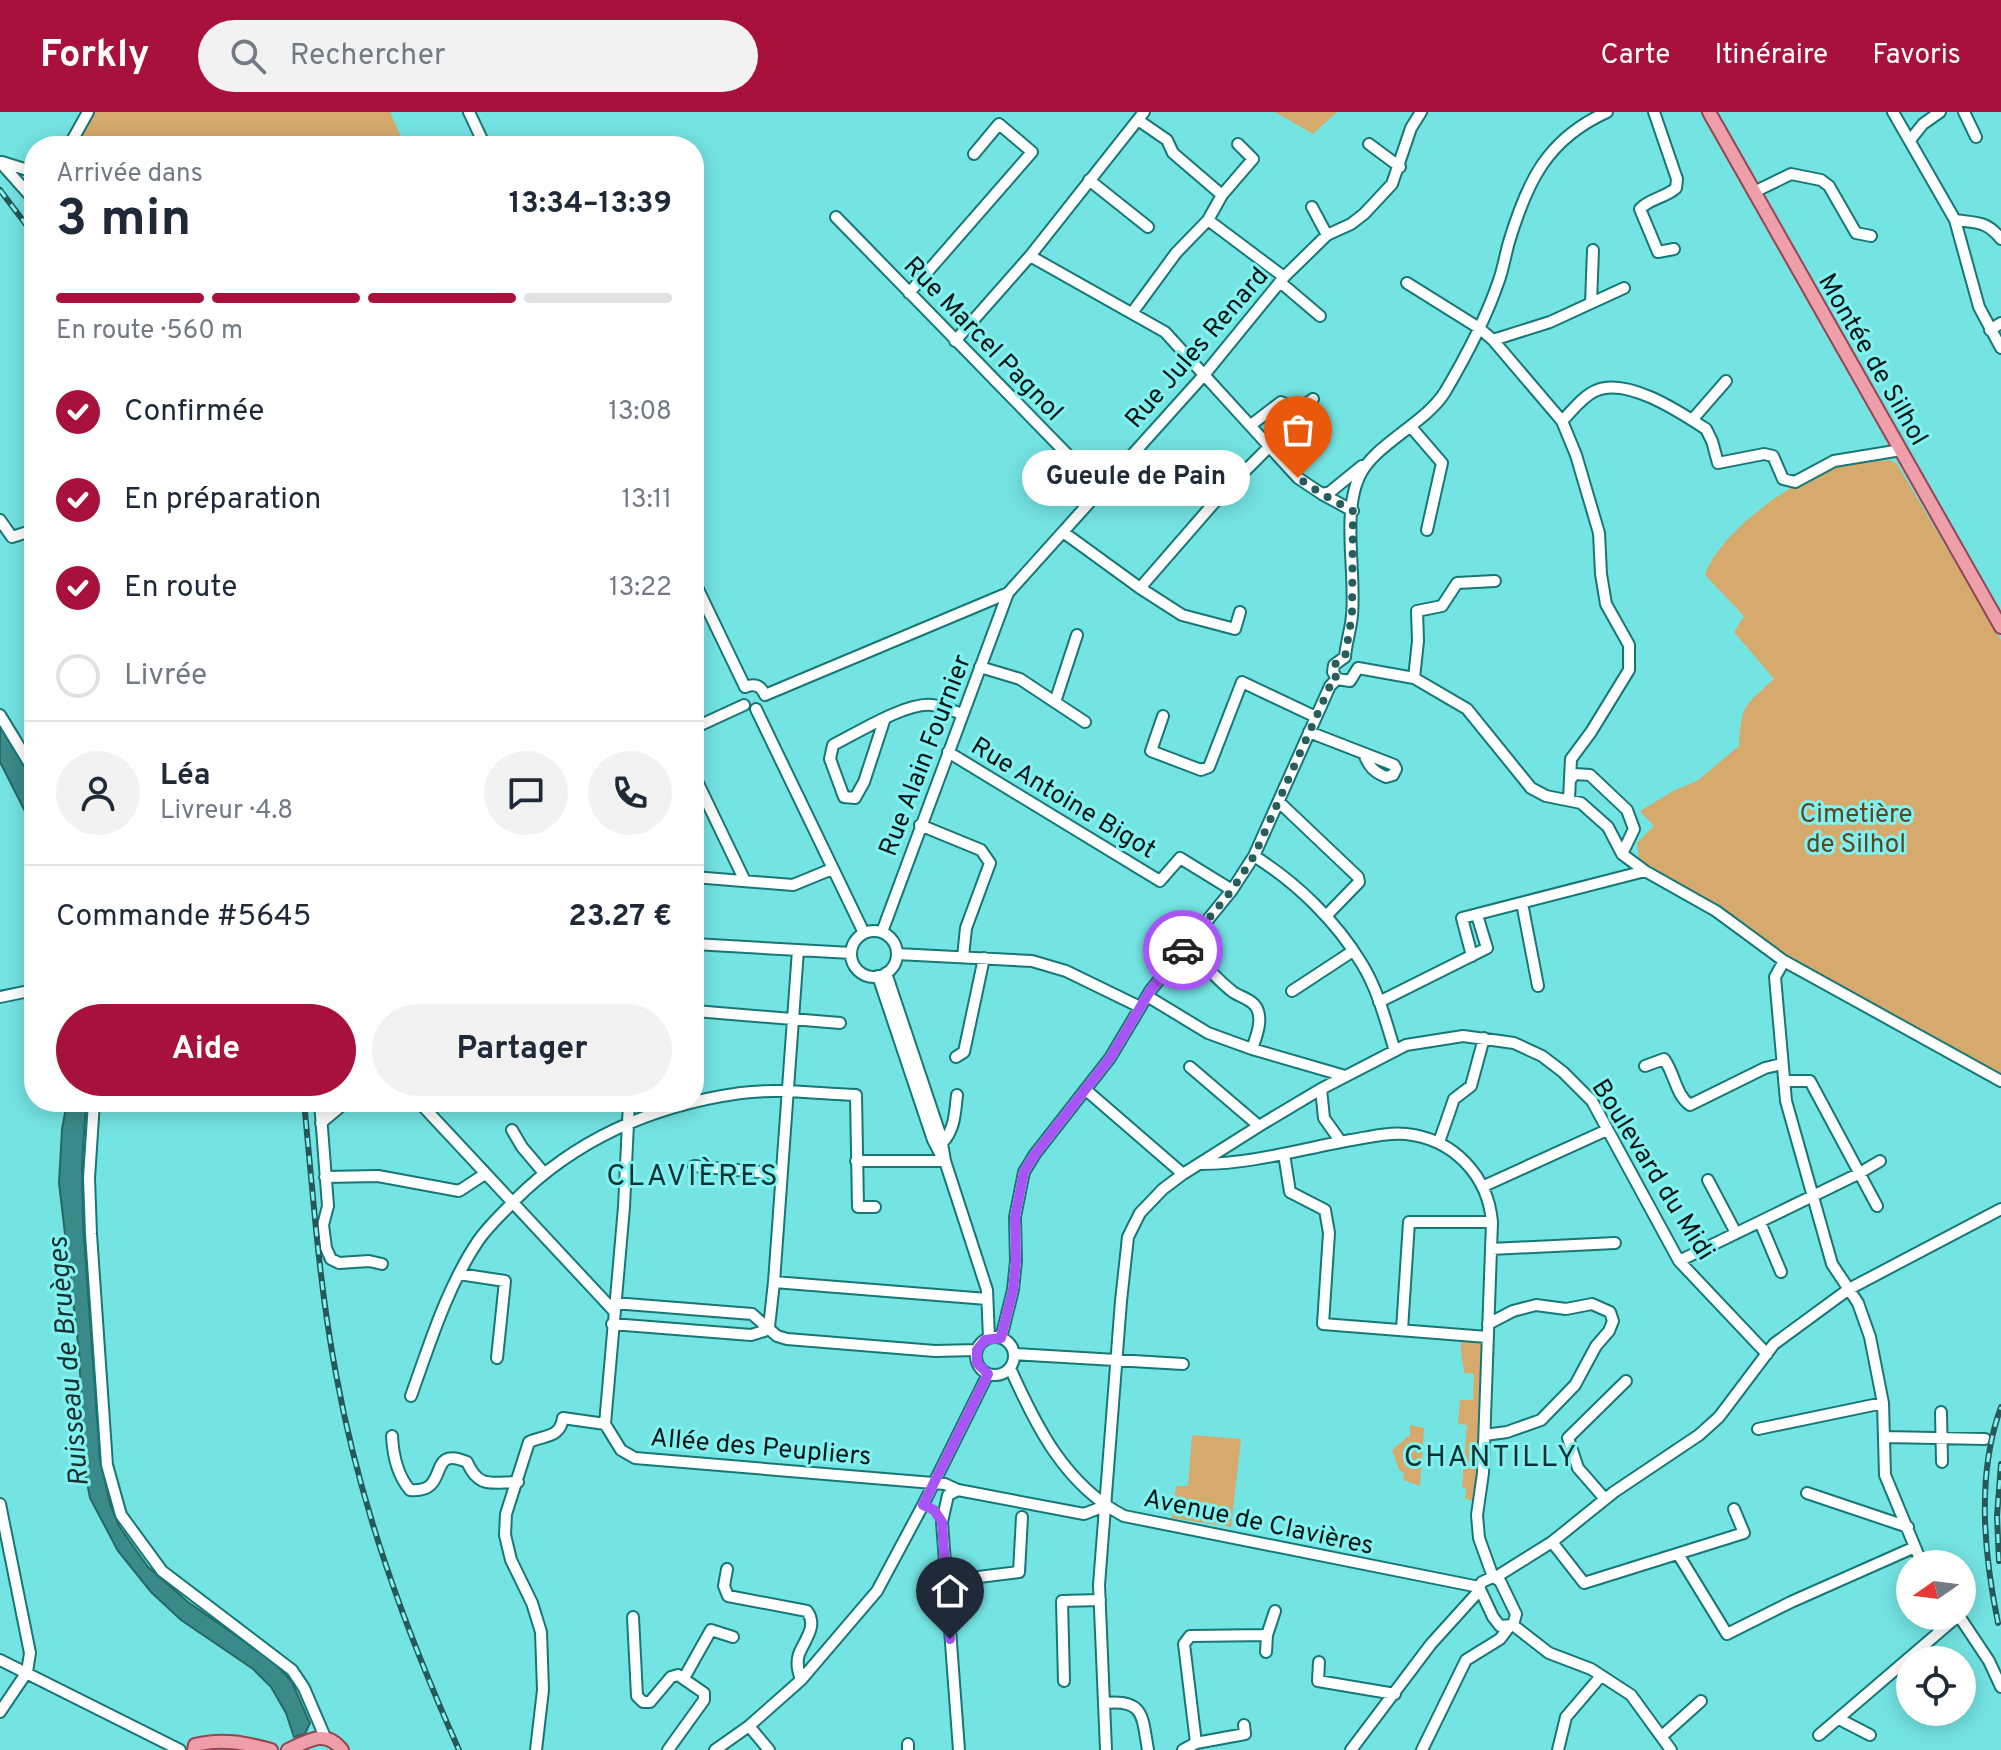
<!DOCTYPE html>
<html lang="fr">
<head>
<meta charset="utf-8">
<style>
  body { margin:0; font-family:Overpass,sans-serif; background:#f2f2f3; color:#1f2937; height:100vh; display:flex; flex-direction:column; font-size:30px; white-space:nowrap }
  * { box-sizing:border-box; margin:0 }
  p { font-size:26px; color:#747a83 }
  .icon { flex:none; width:44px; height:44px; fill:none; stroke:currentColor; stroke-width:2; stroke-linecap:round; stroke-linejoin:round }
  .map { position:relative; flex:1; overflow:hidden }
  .sheet { position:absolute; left:24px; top:24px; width:680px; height:976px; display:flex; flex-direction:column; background:#fff; border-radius:32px; box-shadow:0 4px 20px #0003 }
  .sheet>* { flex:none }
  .needle { width:52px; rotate:256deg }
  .buttons { position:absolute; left:1896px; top:1438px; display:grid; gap:16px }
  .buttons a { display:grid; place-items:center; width:80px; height:80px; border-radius:50%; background:#fff; box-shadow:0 4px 20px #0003; font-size:40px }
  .pin { position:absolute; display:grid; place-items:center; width:68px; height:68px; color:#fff; margin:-82px -34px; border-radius:50% 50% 50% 0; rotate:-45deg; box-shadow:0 0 8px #0007 }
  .pin .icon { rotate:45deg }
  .courier { position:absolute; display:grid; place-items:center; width:80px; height:80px; margin:-40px; border:6px solid #a855f7; border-radius:50%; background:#fff; color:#222; box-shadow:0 2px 10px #0007 }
  .bubble { position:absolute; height:56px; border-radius:28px; background:#fff; box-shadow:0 4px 20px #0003; font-size:26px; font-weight:700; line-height:56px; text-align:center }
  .head em { font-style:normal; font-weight:700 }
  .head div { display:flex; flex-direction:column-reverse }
  .head { display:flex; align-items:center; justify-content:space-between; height:136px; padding:0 32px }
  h1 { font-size:52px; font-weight:700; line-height:60px }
  .bar { display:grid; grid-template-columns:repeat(4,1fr); gap:12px 8px; align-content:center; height:96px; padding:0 32px }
  .bar i { height:10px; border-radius:6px; background:#e0e1e3 }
  .bar .current { background:#a8113b }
  .bar p { grid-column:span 4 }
  .line { display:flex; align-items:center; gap:20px; padding:0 32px; border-top:2px solid #e0e1e3 }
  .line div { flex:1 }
  .round { display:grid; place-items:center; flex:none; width:84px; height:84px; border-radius:42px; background:#f2f2f3 }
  ol { padding:0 32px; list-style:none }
  li { display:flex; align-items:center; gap:24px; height:88px }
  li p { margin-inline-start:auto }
  li .icon { padding:8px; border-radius:50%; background:#a8113b; color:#fff; stroke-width:4 }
  li:last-child { color:#747a83 }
  li i { width:44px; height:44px; border:4px solid #e0e1e3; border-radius:50% }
  .primary-button { display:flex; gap:16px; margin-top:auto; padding:16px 32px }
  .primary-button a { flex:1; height:92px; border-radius:48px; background:#a8113b; color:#fff; font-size:32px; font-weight:700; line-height:92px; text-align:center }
  .primary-button a+a { background:#f2f2f3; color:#1f2937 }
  header { display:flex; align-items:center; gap:48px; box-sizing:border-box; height:112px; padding:0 40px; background:#a8113b; color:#fff }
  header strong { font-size:38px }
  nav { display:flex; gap:44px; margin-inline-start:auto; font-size:28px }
  .search { width:560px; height:72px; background:#f2f2f3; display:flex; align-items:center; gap:20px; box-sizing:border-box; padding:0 28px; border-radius:44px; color:#747a83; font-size:30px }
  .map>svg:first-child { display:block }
  .green { fill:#d6aa6d }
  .water { fill:#3a8a89; stroke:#296766; stroke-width:2 }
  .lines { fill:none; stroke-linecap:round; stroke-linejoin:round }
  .minor-casing { stroke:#177776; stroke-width:14 }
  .major-casing { stroke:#944551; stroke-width:16 }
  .minor { stroke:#fff; stroke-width:10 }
  .major { stroke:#ee9faa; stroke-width:12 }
  .rail-casing { stroke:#265858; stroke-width:6 }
  .rail { stroke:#82f2f0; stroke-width:3; stroke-dasharray:9; stroke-linecap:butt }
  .done { stroke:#295d5c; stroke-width:8; stroke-dasharray:0 14.4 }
  .route { stroke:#a855f7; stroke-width:10 }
  .labels { text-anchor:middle; stroke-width:6; stroke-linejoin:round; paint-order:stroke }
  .street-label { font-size:26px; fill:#001414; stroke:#82f2f0 }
  .park-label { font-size:26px; fill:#5f4520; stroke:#82f2f0 }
  .water-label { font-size:28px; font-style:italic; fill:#173130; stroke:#82f2f0 }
  .quarter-label { font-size:30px; letter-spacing:2px; fill:#0d3232; stroke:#82f2f0 }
</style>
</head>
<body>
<header>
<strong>Forkly</strong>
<div class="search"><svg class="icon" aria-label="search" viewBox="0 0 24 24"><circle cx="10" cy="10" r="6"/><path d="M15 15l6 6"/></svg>Rechercher</div>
<nav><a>Carte</a><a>Itinéraire</a><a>Favoris</a></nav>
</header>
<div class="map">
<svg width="2001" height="1638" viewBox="0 0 2001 1638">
  <rect width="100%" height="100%" fill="#74e4e3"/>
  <!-- green -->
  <path class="green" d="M89 0H390L405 34H76L78 22Z
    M1275 0H1337L1313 22Z
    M1890 348 1897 352 2001 528V962L1789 846 1747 813 1639 747 1637 731 1654 714 1640 699 1675 678 1697 669 1739 634C1742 592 1743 595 1774 567L1734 520 1744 504 1705 463C1718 422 1793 367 1835 355 1852 349 1872 350 1890 348Z
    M1461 1230 1481 1231 1480 1318 1474 1389 1465 1387 1466 1376 1462 1375 1467 1313 1458 1312 1460 1288H1473L1474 1262 1464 1261C1463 1249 1460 1241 1461 1230Z
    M1410 1313 1424 1316 1420 1374 1403 1368 1404 1361 1399 1358 1392 1338 1410 1323Z
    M1192 1323 1241 1327 1231 1415 1172 1406 1176 1374H1188Z"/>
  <!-- water -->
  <path class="water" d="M0 613 34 671V717L0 650Z
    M67 990H86L82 1055 83 1111 100 1347 110 1392 119 1414 148 1455 188 1490 274 1550 292 1570 308 1607 310 1611 305 1622 294 1625 286 1601 271 1575 253 1557 181 1508 151 1480 118 1439 90 1386 85 1360 79 1240 59 1071 62 1017Z"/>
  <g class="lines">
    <defs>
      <path id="minor" d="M469 0 485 34
        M1654 0 1677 67 1676 76C1665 86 1650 86 1640 97L1658 140 1674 137
        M1893 0 1955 108 1979 195 2001 236
        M1964 0 1976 25
        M1138 8 1167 28 1173 41 1222 83
        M1911 27 1923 12 1940 0
        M1369 32 1400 55
        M69 34 88 0
        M0 50 34 88
        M2 50 34 60
        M1089 68 1148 115
        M1754 80 1791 62 1821 68 1829 74 1856 121 1871 124
        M1312 95 1327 123
        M836 105 1101 377
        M1208 108 1284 165
        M1955 108C1977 111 1987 109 2001 127
        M1030 144 1165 220 1298 366 1322 382 1353 399
        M1280 170 1320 204
        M1407 171 1479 216 1493 228 1562 309 1576 343 1599 421 1601 462 1606 492 1629 533V558L1591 620 1571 647 1569 687
        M909 181 1032 40 999 12 974 42
        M1591 191 1593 138
        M1132 201 1176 141 1208 108 1222 83 1253 47 1238 32
        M1990 218 2001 211
        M1493 228 1550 210 1624 176
        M955 229 1030 144 1144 0
        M1692 308 1726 269
        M1562 309C1572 299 1582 285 1595 279 1626 264 1680 300 1706 317L1712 329 1718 351 1764 342 1773 344 1783 367 1795 370 1834 349 1901 338
        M1251 313 1281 290 1298 298 1313 287
        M1411 315 1442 351 1427 418
        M1322 382 1330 380 1362 354
        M0 408 12 425 34 418
        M1063 420 1140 476 1182 503 1235 517 1240 500
        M694 469 745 575
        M1140 476 1220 384 1269 335
        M1345 545C1346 531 1351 517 1352 503 1356 461 1342 403 1359 365 1373 333 1425 312 1445 280 1465 246 1485 209 1498 171 1503 158 1505 144 1509 130 1527 70 1547 27 1607 0
        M980 555 1020 567 1085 610
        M1358 556 1414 566 1467 597 1531 676 1546 684 1581 691 1608 715 1622 742 1645 759 1716 799 1784 849 2001 969
        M1414 566 1418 529 1417 499 1442 494 1457 471 1495 469
        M1337 567 1350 569 1358 556
        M1337 567 1333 560 1334 553 1345 545
        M745 575C755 571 761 574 765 583
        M765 583 1008 481 1204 263 1284 165 1327 123 1351 112 1364 102 1392 72 1411 16 1421 0
        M1055 590 1077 523
        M756 597 864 821
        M0 603 34 659
        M1163 604 1151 639 1201 658 1209 655 1242 570 1316 605
        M884 609 864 670 855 686 844 685 830 647 833 633C857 621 906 590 932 593 942 594 953 599 962 602
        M694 616 744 593
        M1309 620 1394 653 1396 657 1393 663 1386 665C1374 660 1369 655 1364 642
        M948 640 1160 769 1180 746 1232 778
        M694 663 745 769
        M1571 667 1575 662 1590 663 1627 698 1634 717 1622 742
        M1279 690 1358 765 1359 770 1326 804
        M920 713 981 738 990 751 966 816 963 845
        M1254 744C1297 771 1336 809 1362 852 1378 878 1386 910 1395 939
        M694 765 793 773 832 757
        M1522 791 1538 874
        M851 842a23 23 0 1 1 46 0a23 23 0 1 1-46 0Z
        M882 820 1008 481
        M694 832 851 841
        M1187 834C1201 849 1216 867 1233 880 1240 885 1255 888 1258 899 1262 911 1256 925 1252 937
        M897 842 1032 849 1066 859 1140 895
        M1472 844 1462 806 1645 759
        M1784 849 1775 865 1786 989 1832 1152 1858 1191 1870 1225 1883 1291 1885 1363 1922 1452
        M886 861 941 1025 945 1049 987 1178 989 1226
        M878 864 933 1028 943 1047
        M1292 879 1353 839
        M1147 884 1208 921 1252 937 1345 964
        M0 885 34 878
        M1379 890 1487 836 1477 803
        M695 899 840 911
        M956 945 964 940 984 846
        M1645 954 1664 947C1675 962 1675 982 1690 993L1765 956 1782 952
        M1190 955 1259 1014
        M1784 969H1810L1877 1094
        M1321 977 1324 1006 1341 1030
        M1086 978 1183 1062
        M94 990 89 1066 91 1122 107 1353 121 1403 162 1459 292 1558 304 1576 325 1625
        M320 990 328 1094 323 1113 326 1136 331 1147 339 1151 369 1149 382 1152
        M419 990 613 1198
        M629 990 624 1095 605 1312 621 1338 635 1346 945 1372 958 1378 1084 1402 1107 1393
        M321 1011 346 990
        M512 1018 522 1035 544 1061
        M943 1030C955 1017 955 1000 957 983
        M1439 1030 1454 987 1471 974 1484 926
        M1284 1042 1290 1080 1325 1098 1329 1121 1323 1212 1487 1225
        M856 1049H945
        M1200 1052C1252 1052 1301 1037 1351 1028 1369 1025 1389 1020 1406 1022 1454 1027 1488 1064 1492 1110L1483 1361 1477 1403 1479 1426 1493 1465
        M694 1054 781 1062
        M325 1065 378 1064 459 1079 485 1062
        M1708 1068 1736 1121
        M1484 1074 1607 1018
        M1760 1110 1781 1160
        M1491 1137 1615 1131
        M1679 1149 1858 1062 1880 1049
        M459 1162 505 1169 497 1246
        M774 1170 987 1187
        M614 1191 752 1202 777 1224 787 1227 935 1239 977 1238
        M612 1212 751 1223 764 1219 769 1215
        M769 1215 774 1170 798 838
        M1402 1218 1409 1110H1492
        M976 1244a19 19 0 1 1 38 0a19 19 0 1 1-38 0Z
        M1001 1226 1013 1178 1016 1149 1015 1105 1024 1060 1035 1042 1110 946 1150 879 1232 778 1254 744 1330 574 1337 567
        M1014 1242 1183 1252
        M1010 1256C1036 1314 1065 1373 1124 1404L1479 1475
        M411 1284C430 1231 447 1175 478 1129 489 1113 502 1102 515 1088 576 1027 655 993 741 981 778 976 818 982 856 983L858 1095H875
        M1941 1300 1942 1350
        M1758 1317 1883 1291
        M1485 1323 1507 1320 1541 1308 1575 1273 1596 1234 1609 1219 1613 1209 1610 1200 1592 1192 1566 1197 1536 1193 1513 1199 1488 1212
        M392 1324C393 1343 398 1364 410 1378 452 1382 425 1332 467 1350 479 1377 491 1370 518 1370
        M1885 1325 1985 1327
        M958 1378 948 1383 942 1410 959 1638
        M1807 1381 1908 1415
        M1605 1387 1578 1356 1568 1326 1626 1269
        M0 1392 30 1541 27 1560 0 1600
        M1552 1430 1584 1471 1744 1421 1734 1397
        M1678 1442 1727 1522 1791 1490 1915 1435
        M727 1457 724 1474 728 1484 807 1499C818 1514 805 1527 799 1542 796 1551 798 1559 801 1568
        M1496 1465 1552 1430 1614 1380 1699 1323 1719 1305 1774 1232 1849 1177 2001 1097
        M946 1469 1019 1460 1022 1405
        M1479 1475 1482 1470 1493 1465 1500 1469 1516 1502 1513 1513
        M1479 1475 1493 1505 1500 1514 1512 1513
        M1959 1504 1989 1549 2001 1575
        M633 1505 637 1584 643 1590H650L671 1565 678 1563 704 1581V1588L668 1638
        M1513 1513 1549 1541 1591 1557 1631 1583 1671 1638
        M1266 1540 1267 1523 1275 1499
        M0 1548 180 1638
        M1319 1550 1318 1569 1395 1582
        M684 1566 711 1518 733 1525
        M1064 1569 1062 1489 1100 1488
        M1105 1591C1145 1587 1142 1605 1148 1638
        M1839 1607 1870 1623
        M749 1614 769 1638
        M1819 1623 1958 1504
        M1662 1624 1701 1589
        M1196 1631 1245 1622 1244 1613
        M908 1632V1638
        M536 1638 543 1578 541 1520 532 1491 511 1448 505 1423 506 1402 529 1330C545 1323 560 1326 563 1306L605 1312
        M715 1638 749 1614 801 1568 877 1479 923 1393 988 1262
        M1106 1638 1099 1473 1121 1189 1128 1125 1140 1101 1163 1077 1183 1062 1259 1014 1321 977 1406 933 1463 924 1514 931 1542 944 1563 960 1592 989 1679 1149 1767 1242
        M1183 1638 1196 1631 1184 1532 1190 1524 1267 1523
        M1351 1638 1431 1532 1479 1479
        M1422 1638 1466 1548 1500 1527 1509 1515
        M1558 1638 1566 1605 1601 1564"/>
      <path id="major" d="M1709 0 2001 515
        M194 1638 195 1633C222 1626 245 1631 271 1638
        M288 1638C308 1629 325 1616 342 1638"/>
    </defs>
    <!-- minor casing -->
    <use href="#minor" class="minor-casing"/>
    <!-- major casing -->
    <use href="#major" class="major-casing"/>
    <!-- minor -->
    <use href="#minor" class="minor"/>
    <!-- major -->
    <use href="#major" class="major"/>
    <defs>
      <path id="rail" d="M0 78 34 123
        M304 990C313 1081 319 1173 336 1262 360 1394 405 1517 459 1638
        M1999 1449 1997 1404 2001 1352
        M1998 1511C1984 1442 1976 1363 2001 1295"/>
    </defs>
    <!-- rail casing -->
    <use href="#rail" class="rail-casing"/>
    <!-- rail -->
    <use href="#rail" class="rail"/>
  </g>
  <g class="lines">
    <!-- done -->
    <path class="done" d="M1183 838 1232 778 1254 744 1330 574 1337 567 1333 560 1334 553 1345 545 1352 503 1353 399 1322 382 1298 366"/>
    <!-- route -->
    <path class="route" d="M950 1527 942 1410 934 1398 923 1393 988 1262 977 1251V1238L985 1228 1001 1226 1013 1178 1016 1149 1015 1105 1024 1060 1035 1042 1110 946 1150 879 1183 838"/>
  </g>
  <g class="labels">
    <!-- street labels -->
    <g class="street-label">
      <text transform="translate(984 226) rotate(46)" y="9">Rue Marcel Pagnol</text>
      <text transform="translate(1196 235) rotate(-49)" y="9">Rue Jules Renard</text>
      <text transform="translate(1874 247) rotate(60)" y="9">Montée de Silhol</text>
      <text transform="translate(924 643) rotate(-69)" y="9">Rue Alain Fournier</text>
      <text transform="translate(1064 685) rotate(31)" y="9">Rue Antoine Bigot</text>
      <text transform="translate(1654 1057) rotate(58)" y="9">Boulevard du Midi</text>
      <text transform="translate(761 1334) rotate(5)" y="9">Allée des Peupliers</text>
      <text transform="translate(1259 1409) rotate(12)" y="9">Avenue de Clavières</text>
    </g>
    <!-- park labels -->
    <g class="park-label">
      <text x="1856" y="710">Cimetière<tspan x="1856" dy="30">de Silhol</tspan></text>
    </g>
    <!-- water labels -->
    <g class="water-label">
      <text transform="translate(67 1250) rotate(-95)" y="10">Ruisseau de Bruèges</text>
    </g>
    <!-- quarter labels -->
    <g class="quarter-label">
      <text x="693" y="1073">CLAVIÈRES</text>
      <text x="1491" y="1354">CHANTILLY</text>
    </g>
  </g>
</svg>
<div class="buttons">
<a><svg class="needle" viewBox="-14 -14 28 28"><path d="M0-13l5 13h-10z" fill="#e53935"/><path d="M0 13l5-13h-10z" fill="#747a83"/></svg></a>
<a><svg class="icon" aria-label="locate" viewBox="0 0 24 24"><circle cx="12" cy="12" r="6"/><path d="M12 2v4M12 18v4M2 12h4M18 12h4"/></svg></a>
</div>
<div class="pin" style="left:1298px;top:366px;background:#ea580c"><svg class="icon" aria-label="bag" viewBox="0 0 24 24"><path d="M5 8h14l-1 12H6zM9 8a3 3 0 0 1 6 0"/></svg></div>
<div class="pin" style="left:950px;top:1527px;background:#1f2937"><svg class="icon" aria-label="home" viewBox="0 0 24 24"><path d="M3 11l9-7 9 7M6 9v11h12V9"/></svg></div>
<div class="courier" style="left:1183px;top:838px"><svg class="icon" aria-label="car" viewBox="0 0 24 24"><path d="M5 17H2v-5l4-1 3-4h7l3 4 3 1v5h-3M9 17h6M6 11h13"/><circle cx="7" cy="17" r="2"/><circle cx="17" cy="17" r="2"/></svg></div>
<div class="bubble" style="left:1022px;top:338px;width:228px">Gueule de Pain</div>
<section class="sheet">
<div class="head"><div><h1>3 min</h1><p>Arrivée dans</p></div><em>13:34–13:39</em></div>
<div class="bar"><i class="current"></i><i class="current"></i><i class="current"></i><i></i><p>En route · 560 m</p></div>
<ol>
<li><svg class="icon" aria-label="check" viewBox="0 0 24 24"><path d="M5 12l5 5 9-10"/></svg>Confirmée<p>13:08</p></li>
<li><svg class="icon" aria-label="check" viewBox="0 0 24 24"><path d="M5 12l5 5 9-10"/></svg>En préparation<p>13:11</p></li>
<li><svg class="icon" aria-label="check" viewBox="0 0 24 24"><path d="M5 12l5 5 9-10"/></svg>En route<p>13:22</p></li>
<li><i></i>Livrée</li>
</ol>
<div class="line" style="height:144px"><a class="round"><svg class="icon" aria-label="person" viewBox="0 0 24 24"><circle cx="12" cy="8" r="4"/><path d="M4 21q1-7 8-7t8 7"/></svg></a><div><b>Léa</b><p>Livreur · 4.8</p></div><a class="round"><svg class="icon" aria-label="chat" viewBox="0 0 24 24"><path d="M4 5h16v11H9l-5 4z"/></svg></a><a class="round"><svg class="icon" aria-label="phone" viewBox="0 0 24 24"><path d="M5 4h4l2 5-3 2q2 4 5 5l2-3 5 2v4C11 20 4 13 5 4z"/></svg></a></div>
<div class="line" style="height:104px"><div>Commande #5645</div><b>23.27 €</b></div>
<div class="primary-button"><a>Aide</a><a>Partager</a></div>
</section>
</div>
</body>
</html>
